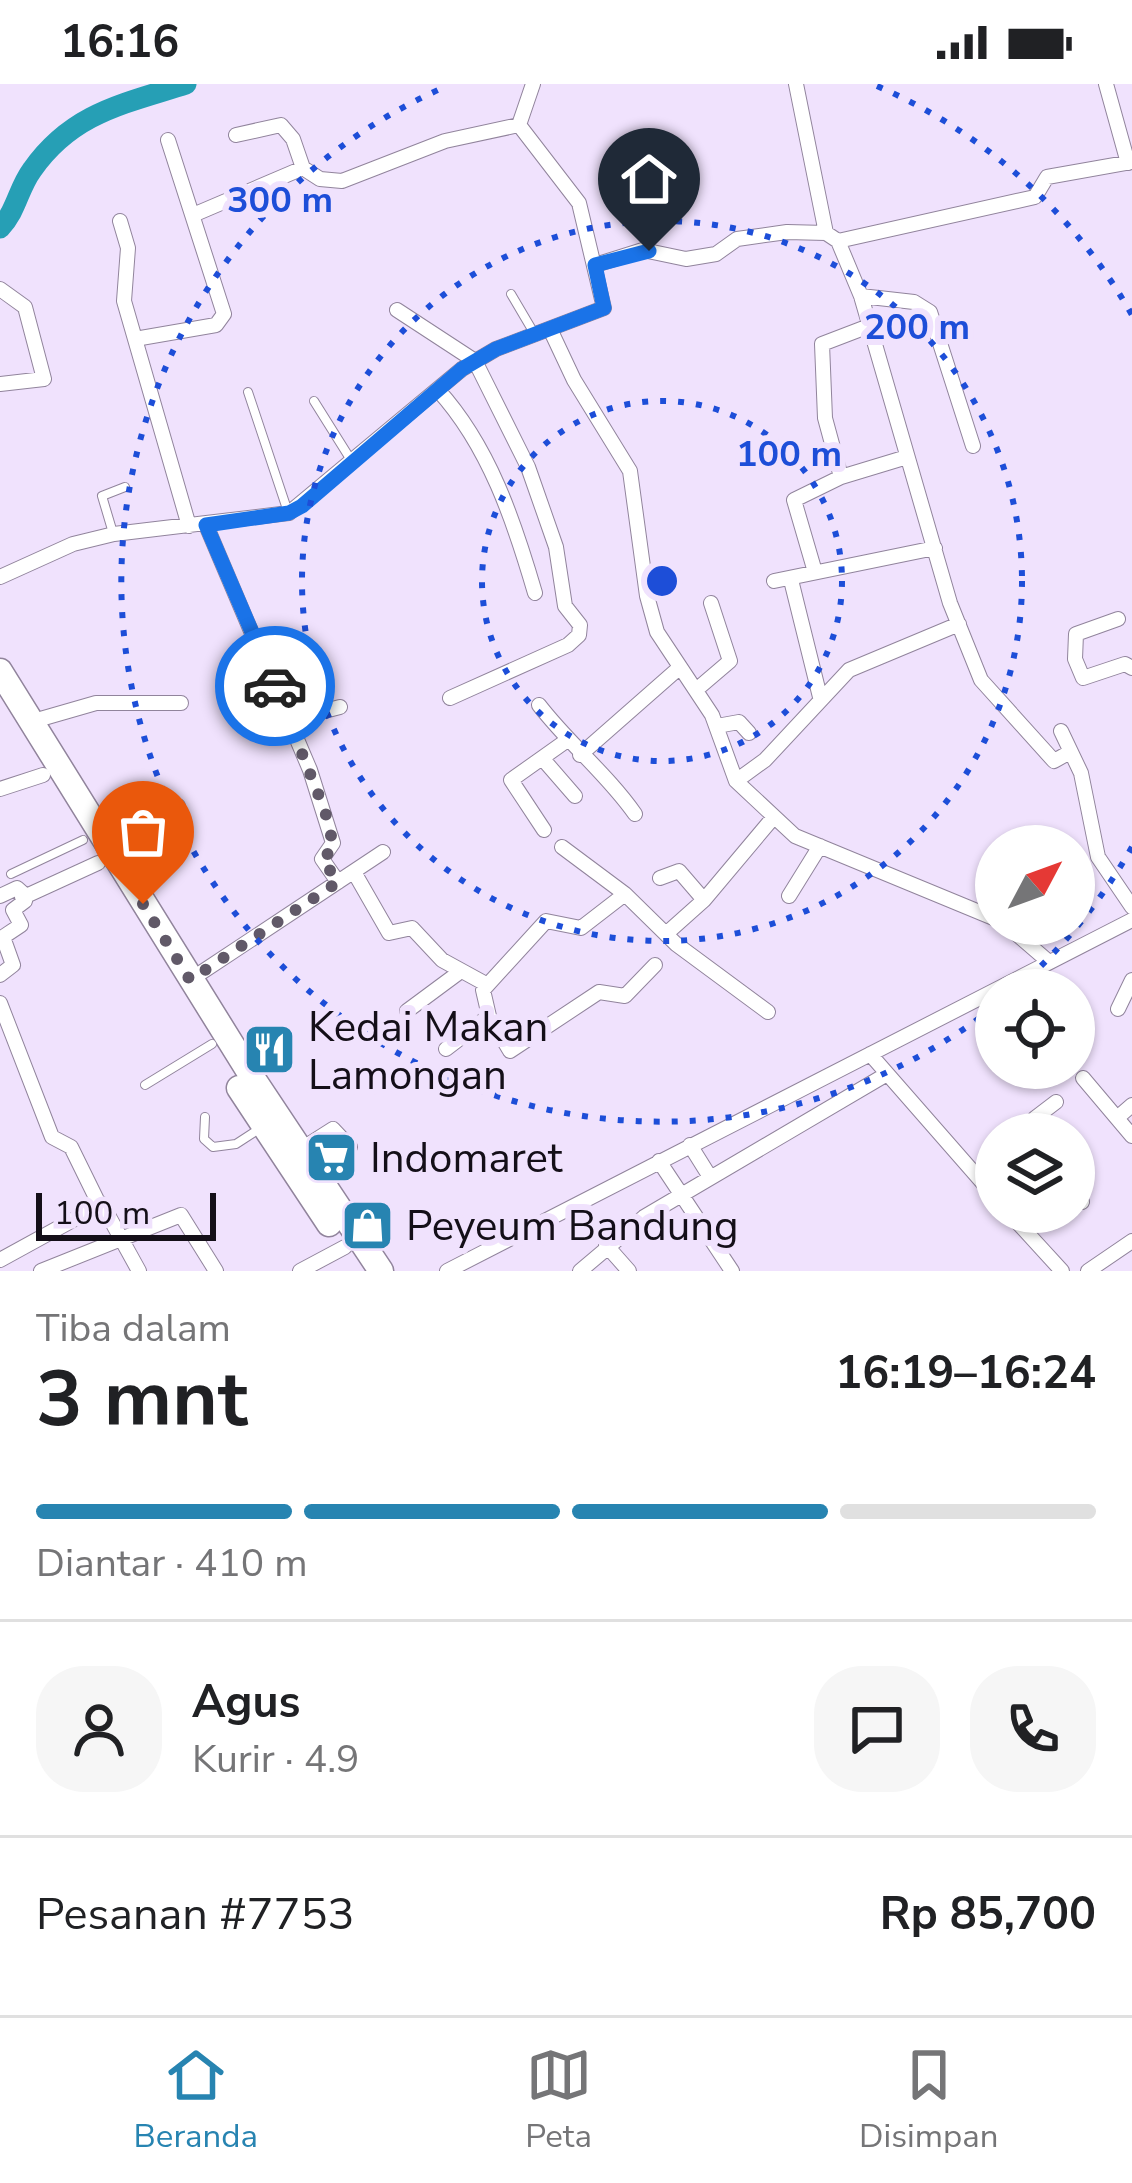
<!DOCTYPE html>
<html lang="id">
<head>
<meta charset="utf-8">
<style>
  body { margin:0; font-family:"Nunito Sans",sans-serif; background:#f6f6f6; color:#202124; height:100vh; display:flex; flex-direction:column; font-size:45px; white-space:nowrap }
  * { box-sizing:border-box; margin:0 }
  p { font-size:39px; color:#757577 }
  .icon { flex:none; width:66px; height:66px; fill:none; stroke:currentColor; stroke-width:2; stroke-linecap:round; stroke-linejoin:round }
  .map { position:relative; height:1187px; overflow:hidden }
  .side { display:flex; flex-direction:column; background:#fff; flex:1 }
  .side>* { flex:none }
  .needle { width:78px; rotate:49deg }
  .buttons { position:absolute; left:975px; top:741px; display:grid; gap:24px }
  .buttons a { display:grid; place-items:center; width:120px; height:120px; border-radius:50%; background:#fff; box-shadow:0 3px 9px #0004; font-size:60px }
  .scale { position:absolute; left:36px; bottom:30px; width:180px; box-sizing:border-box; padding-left:12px; border:6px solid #140f18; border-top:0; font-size:33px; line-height:42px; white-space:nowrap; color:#140f18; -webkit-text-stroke:9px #f0e2fd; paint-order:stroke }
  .pin { position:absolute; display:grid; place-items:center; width:102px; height:102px; color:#fff; margin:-123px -51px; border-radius:50% 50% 50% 0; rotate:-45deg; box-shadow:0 0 12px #0007 }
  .pin .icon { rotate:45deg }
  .courier { position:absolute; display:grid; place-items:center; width:120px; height:120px; margin:-60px; border:9px solid #1a73e8; border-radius:50%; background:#fff; color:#222; box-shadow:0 3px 15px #0007 }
  .overview em { font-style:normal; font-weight:700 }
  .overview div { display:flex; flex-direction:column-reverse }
  .overview { display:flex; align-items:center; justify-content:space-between; height:204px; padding:0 36px }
  h1 { font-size:78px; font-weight:700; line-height:90px }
  .bar { display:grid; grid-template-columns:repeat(4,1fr); gap:18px 12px; align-content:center; height:144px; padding:0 36px }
  .bar i { height:15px; border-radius:9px; background:#e0e0e0 }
  .bar .selected { background:#2784b1 }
  .bar p { grid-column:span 4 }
  .line { display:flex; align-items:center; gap:30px; padding:0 36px; border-top:3px solid #e0e0e0 }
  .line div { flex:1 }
  .round { display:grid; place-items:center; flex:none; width:126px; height:126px; border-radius:48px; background:#f6f6f6 }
  .status { display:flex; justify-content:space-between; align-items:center; height:84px; padding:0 60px; background:#fff; direction:ltr }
  .status svg { height:33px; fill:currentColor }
  .tab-bar { display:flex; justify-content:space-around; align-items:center; height:168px; border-top:3px solid #e0e0e0; background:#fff; font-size:33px; color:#757577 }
  .tab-bar a { display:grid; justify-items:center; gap:6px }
  .tab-bar .selected { color:#2784b1 }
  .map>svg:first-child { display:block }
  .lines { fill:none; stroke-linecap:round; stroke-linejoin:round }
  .river { stroke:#269fb5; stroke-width:21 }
  .service-casing { stroke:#91849c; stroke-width:10 }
  .minor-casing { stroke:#91849c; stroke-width:16 }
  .trunk-casing { stroke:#91849c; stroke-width:27 }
  .service { stroke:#fff; stroke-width:8 }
  .minor { stroke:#fff; stroke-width:14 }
  .trunk { stroke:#fff; stroke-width:24 }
  .done { stroke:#615968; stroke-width:12; stroke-dasharray:0 21.6 }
  .route { stroke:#1a73e8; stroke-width:15 }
  .ring { fill:none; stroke:#1d4ed8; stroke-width:6; stroke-dasharray:6 12 }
  .labels { text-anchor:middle; stroke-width:12; stroke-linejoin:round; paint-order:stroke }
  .poi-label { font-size:42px; fill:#140f18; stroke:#f0e2fd; text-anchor:start }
  .centre { fill:#1d4ed8; stroke:#f0e2fd; stroke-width:6 }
  .ring-label { font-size:36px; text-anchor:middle; font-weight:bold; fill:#1d4ed8; stroke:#f0e2fd; stroke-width:12; stroke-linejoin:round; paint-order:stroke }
</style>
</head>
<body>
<div class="status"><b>16:16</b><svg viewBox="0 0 49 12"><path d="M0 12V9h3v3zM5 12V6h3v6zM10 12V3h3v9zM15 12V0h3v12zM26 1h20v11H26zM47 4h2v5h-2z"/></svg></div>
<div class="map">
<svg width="1132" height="1187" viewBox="0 0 1132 1187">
  <rect width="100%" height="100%" fill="#f0e2fd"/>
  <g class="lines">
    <!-- river -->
    <path class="river" d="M0 144C17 126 18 105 32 86 72 29 123 20 186 0"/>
    <defs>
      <path id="service" d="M511 210 534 249
        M248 308 288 428
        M314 317 351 376
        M113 449 102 412 125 403
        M11 790 83 756
        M145 1001 212 960
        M205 1033 204 1055 213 1063 236 1060 262 1043"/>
      <path id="minor" d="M796 0 826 149
        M1106 0 1128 79
        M236 51 281 41 293 55 303 84 320 95 342 97 445 57 519 41
        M193 131 303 84
        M120 137 128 164 124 217 189 442
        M838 157 1035 113 1047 93 1132 78
        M595 181 643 166 686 175 716 170 737 155 787 148 826 149 838 157 861 212 950 519 981 596 1054 677 1070 668
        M0 205 25 223 44 295 0 300
        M861 212 914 218 930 228 973 362
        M397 226 475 277 528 383 556 463 565 522 580 541 579 551 568 561 450 614
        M550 245 574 296 630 387 647 512 657 548 712 631 736 697 795 752 996 835
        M135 255 216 241 224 230 168 56
        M438 306C489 362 514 437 535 509
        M841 393 907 373
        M206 441 310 686 333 759 322 775 338 798
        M815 488 794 416 841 393 825 334 822 260 869 242
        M0 493 73 460 114 450 289 429 462 285 496 265 604 224 579 119 519 41 533 0
        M791 496 820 613
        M774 497 935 464
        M1118 535 1076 550 1075 575 1083 594 1125 580 1132 584
        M696 606 730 577 711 519
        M539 621C569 660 607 690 635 730
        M289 636 340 623
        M30 638 96 619H181
        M717 642 739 638 749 649
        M1061 647 1081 689 1098 773 1132 823
        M580 671 679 584
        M542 674 575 712
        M736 697 765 676 849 586 959 540
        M0 705 43 691
        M544 746 511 696 566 657
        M562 763 625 810
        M119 783 181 749 178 722
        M354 788 389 849 412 844 442 876 484 899
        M660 794 679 787 704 816
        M0 812 17 804 26 812 98 779
        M789 812 820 762
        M1005 840 1049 878
        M667 849 704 816 772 735
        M655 881 625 912 599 908 510 967 489 932 483 906 546 837 581 844 625 810 676 860 768 928
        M0 891 13 881 3 853 21 841 13 826 25 817 22 813
        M190 896 383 768
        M0 919 52 1053 71 1063 99 1120
        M1118 925 1132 896
        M407 927 461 887
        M446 965 489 932
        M870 970 996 1114
        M1083 994 1132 1052
        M1117 1034 1132 1021
        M1035 1050V1034L1056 1018
        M690 1061 710 1093
        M300 1066 333 1045 350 1063
        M659 1077 732 1187
        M1074 1105 1082 1118
        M1008 1128 1062 1187
        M606 1161 629 1187
        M0 1176 102 1120 139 1187
        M41 1187 181 1131 216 1187
        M300 1187 345 1163
        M447 1187 1132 836
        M580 1187 644 1133 887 990
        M1088 1187 1132 1157"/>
      <path id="trunk" d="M0 587 254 996 381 1187
        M239 1004 329 1140"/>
    </defs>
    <!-- service casing -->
    <use href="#service" class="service-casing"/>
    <!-- minor casing -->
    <use href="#minor" class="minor-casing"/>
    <!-- trunk casing -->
    <use href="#trunk" class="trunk-casing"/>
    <!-- service -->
    <use href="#service" class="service"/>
    <!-- minor -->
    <use href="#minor" class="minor"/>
    <!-- trunk -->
    <use href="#trunk" class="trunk"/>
  </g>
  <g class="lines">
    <!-- done -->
    <path class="done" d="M143 820 190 896 338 798 322 775 334 764 325 727 275 602"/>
    <!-- route -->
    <path class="route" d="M275 602 206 441 289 429 302 422 462 285 496 265 604 224 595 181 649 167"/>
  </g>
  <!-- distance rings -->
  <g class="ring">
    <circle cx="662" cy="497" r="180"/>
    <circle cx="662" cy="497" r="360"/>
    <path d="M1132 763A540 540 0 0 1 1016 905M994 923A540 540 0 1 1 447 2M877 2A540 540 0 0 1 1132 231"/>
  </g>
  <!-- icons -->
  <defs>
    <symbol id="restaurant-square" viewBox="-11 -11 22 22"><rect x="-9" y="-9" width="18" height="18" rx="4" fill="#2784b1" stroke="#f0e2fd"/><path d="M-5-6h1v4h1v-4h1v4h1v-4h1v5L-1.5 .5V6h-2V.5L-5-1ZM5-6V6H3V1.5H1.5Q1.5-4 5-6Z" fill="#fff"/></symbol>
    <symbol id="supermarket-square" viewBox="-11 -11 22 22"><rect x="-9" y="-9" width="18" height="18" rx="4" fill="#2784b1" stroke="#f0e2fd"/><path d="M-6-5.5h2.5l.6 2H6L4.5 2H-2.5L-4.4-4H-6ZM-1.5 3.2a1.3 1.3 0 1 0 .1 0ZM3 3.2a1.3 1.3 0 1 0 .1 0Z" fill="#fff"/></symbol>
    <symbol id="shop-square" viewBox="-11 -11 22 22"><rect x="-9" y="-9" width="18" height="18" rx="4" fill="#2784b1" stroke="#f0e2fd"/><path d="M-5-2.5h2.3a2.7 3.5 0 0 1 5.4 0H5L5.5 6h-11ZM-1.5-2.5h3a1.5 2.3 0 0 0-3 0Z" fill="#fff"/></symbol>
  </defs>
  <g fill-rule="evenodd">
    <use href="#restaurant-square" x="240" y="936" width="59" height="59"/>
    <use href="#supermarket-square" x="302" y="1044" width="59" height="59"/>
    <use href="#shop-square" x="338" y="1112" width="59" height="59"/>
  </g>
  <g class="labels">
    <!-- poi labels -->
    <g class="poi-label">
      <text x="308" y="957">Kedai Makan<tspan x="308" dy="48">Lamongan</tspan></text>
      <text x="370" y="1088">Indomaret</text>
      <text x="406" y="1156">Peyeum Bandung</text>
    </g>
  </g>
  <circle cx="662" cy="497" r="18" class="centre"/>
  <g class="ring-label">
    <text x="280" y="128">300 m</text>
    <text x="917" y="255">200 m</text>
    <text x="789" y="382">100 m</text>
  </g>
</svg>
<div class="buttons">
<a><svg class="needle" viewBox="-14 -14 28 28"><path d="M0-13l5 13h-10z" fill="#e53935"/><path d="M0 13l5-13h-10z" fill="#757577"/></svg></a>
<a><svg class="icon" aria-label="locate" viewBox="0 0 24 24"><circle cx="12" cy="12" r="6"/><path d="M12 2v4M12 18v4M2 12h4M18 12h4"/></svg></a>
<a><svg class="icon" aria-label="layers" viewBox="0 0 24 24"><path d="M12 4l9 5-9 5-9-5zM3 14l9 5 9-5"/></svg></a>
</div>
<div class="scale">100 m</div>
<div class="pin" style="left:143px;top:820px;background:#ea580c"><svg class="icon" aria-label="bag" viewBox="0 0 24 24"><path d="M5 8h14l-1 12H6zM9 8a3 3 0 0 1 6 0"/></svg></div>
<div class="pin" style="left:649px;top:167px;background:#1f2937"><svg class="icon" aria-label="home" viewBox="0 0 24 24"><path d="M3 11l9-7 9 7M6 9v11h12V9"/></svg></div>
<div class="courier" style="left:275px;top:602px"><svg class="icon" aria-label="car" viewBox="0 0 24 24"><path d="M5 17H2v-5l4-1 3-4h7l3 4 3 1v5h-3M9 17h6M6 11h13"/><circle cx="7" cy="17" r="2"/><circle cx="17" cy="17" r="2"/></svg></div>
</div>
<section class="side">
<div class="overview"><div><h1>3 mnt</h1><p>Tiba dalam</p></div><em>16:19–16:24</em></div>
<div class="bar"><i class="selected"></i><i class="selected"></i><i class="selected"></i><i></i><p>Diantar · 410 m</p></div>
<div class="line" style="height:216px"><a class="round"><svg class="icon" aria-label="person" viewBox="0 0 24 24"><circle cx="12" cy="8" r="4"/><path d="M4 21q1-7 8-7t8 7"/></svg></a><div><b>Agus</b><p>Kurir · 4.9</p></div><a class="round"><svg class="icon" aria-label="chat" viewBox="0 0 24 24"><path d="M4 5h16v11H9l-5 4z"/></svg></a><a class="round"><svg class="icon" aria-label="phone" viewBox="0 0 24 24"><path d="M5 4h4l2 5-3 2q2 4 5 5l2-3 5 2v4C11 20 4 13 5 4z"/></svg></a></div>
<div class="line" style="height:156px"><div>Pesanan #7753</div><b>Rp 85,700</b></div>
</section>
<nav class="tab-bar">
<a class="selected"><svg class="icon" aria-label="home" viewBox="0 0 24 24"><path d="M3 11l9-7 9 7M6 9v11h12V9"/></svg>Beranda</a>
<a><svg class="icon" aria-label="map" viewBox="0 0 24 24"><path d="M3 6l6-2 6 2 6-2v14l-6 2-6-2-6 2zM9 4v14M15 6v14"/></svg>Peta</a>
<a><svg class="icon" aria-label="saved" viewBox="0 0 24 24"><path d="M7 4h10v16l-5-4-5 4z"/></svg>Disimpan</a>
</nav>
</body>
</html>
